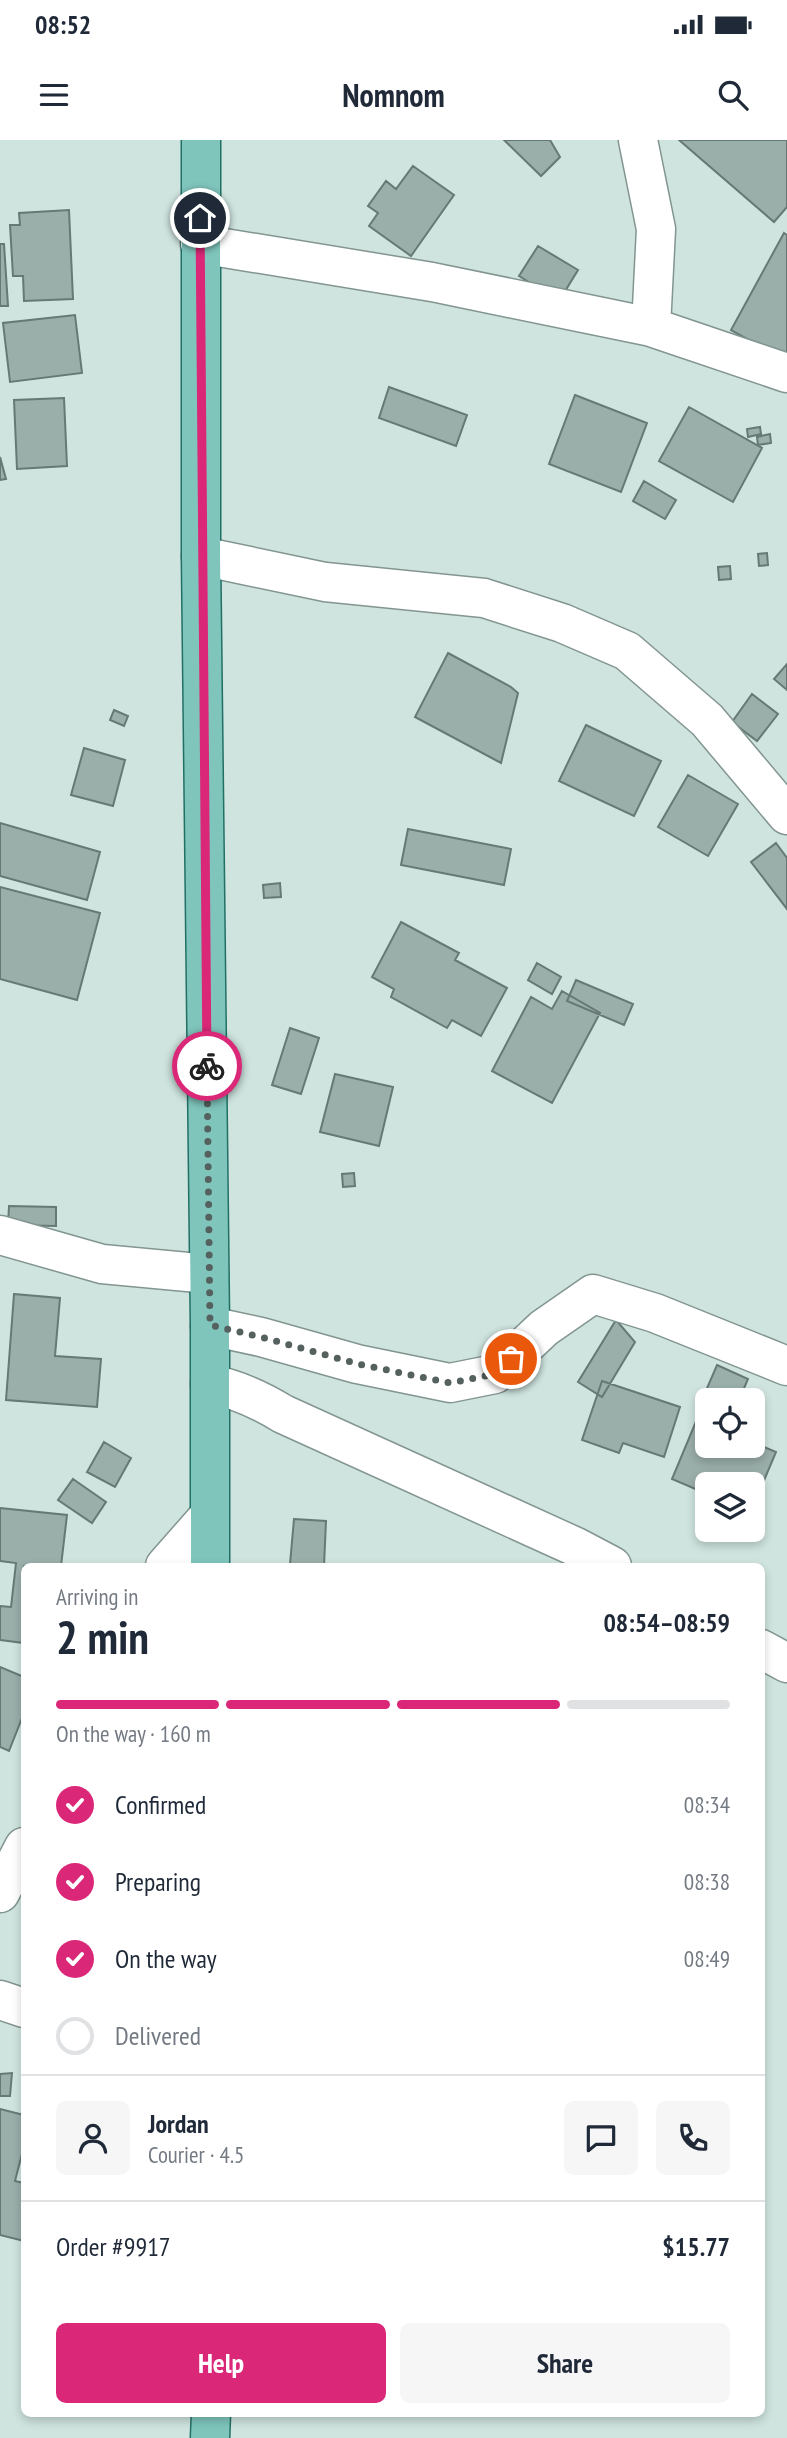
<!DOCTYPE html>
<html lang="en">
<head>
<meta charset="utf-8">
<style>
  body { margin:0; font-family:"PT Sans Narrow",sans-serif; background:#f6f6f7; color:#1f2937; height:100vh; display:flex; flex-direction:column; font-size:26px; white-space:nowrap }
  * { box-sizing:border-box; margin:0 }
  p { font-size:23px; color:#747a83 }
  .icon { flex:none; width:38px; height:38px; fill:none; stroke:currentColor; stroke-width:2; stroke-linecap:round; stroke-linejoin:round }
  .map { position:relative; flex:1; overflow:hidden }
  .drawer { position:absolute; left:21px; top:1423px; width:744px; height:854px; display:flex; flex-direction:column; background:#fff; border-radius:10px; box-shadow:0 4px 10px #0003 }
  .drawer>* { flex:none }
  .fabs { position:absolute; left:695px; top:1248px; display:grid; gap:14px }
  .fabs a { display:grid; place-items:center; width:70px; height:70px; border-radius:10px; background:#fff; box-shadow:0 4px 10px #0003; font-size:35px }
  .pin { position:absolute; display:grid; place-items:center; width:60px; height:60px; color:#fff; margin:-30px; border:4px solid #fff; border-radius:50%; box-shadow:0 2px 7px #0007 }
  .courier { position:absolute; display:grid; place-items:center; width:70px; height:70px; margin:-35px; border:5px solid #db2777; border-radius:50%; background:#fff; color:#222; box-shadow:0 2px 9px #0007 }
  .summary em { font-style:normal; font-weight:600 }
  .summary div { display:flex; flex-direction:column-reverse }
  .summary { display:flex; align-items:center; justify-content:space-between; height:119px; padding:0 35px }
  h1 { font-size:46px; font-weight:600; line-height:52px }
  .bar { display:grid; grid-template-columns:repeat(4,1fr); gap:10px 7px; align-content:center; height:84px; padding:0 35px }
  .bar i { height:9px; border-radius:5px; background:#e0e1e3 }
  .bar .current { background:#db2777 }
  .bar p { grid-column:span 4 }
  .line { display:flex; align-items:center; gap:18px; padding:0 35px; border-top:2px solid #e0e1e3 }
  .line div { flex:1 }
  .round { display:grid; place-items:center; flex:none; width:74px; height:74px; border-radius:10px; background:#f6f6f7 }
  ol { padding:0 35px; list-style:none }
  li { display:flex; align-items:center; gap:21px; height:77px }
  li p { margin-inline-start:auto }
  li .icon { padding:7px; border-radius:50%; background:#db2777; color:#fff; stroke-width:4 }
  li:last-child { color:#747a83 }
  li i { width:38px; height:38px; border:4px solid #e0e1e3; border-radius:50% }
  .button { display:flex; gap:14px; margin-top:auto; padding:14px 35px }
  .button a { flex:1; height:80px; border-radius:10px; background:#db2777; color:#fff; font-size:28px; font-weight:600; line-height:80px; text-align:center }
  .button a+a { background:#f6f6f7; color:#1f2937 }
  .status { display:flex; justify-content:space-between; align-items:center; height:49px; padding:0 35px; background:#fff; direction:ltr }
  .status svg { height:19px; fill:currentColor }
  header { display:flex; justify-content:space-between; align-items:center; height:91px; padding:0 35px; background:#fff; font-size:32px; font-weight:600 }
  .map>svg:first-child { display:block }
  .building { fill:#9aaeaa; stroke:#667975; stroke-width:2 }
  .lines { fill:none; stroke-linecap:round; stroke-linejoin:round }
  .minor-casing { stroke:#829591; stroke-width:41 }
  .major-casing { stroke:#217066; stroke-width:41 }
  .minor { stroke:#fff; stroke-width:38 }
  .major { stroke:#7fc5bc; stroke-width:38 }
  .done { stroke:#55615e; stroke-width:7; stroke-dasharray:0 12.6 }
  .route { stroke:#db2777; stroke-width:9 }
</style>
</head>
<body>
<div class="status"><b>08:52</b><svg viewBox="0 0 49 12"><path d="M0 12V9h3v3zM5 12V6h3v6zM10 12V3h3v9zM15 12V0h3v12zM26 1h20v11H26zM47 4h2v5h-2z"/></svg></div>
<header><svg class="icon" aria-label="menu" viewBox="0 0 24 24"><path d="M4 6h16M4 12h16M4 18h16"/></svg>Nomnom<svg class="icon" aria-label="search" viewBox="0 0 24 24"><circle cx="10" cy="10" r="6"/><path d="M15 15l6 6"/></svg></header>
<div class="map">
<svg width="787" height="2298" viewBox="0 0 787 2298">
  <rect width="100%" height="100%" fill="#cfe4df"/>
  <!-- building -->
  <path class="building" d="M504 0H550L560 17 541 36Z
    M679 0H787V67L774 82Z
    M413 26 454 55 411 116 369 86 378 73 368 66 386 41 396 49Z
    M69 70 73 159 24 161 23 136H13L10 85H20L19 73Z
    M784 93 787 95V221L731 190Z
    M0 104H4L8 166H0Z
    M538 106 578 130 559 161 519 136Z
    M75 175 82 233 10 242 3 183Z
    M389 247 467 275 456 306 379 278Z
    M575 255 647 283 621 352 549 324Z
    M64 258 67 326 17 329 14 260Z
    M689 267 762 308 733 362 659 321Z
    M760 287 761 294 748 297 747 289Z
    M770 294 771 303 758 305 757 297Z
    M0 317 6 339 0 340Z
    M644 341 676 360 665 379 633 361Z
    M767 413 768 425 759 426 758 414Z
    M730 426 731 439 719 440 718 427Z
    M448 513 511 547 518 553 501 623 415 577Z
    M787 524V550L774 539Z
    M752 554 778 574 757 601 732 582Z
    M114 570 128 576 124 586 110 580Z
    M586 585 661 621 634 676 559 641Z
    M84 608 125 620 113 666 71 655Z
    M688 635 738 664 708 716 658 687Z
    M0 683 100 712 87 760 0 736Z
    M408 689 511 709 504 745 401 725Z
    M776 703 787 718V769L751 722Z
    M280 743 281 757 264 758 263 745Z
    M0 747 100 773 77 860 0 839Z
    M401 782 459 813 455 820 507 848 481 896 452 880 447 888 391 857 394 849 372 837Z
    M537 823 561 837 552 854 528 840Z
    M576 840 633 864 624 885 567 861Z
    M562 851 600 873 552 963 492 931 531 857 552 869Z
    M290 888 319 898 301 954 272 945Z
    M335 934 393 947 379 1006 320 992Z
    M354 1033 355 1046 343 1047 342 1034Z
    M9 1066 56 1067V1086L8 1085Z
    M14 1154 60 1158 55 1216 101 1219 97 1267 6 1260Z
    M616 1180 635 1202 602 1257 578 1242Z
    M717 1225 748 1239 739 1260H707V1273L698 1269Z
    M602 1241 680 1267 664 1317 623 1303 619 1313 582 1300Z
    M697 1279 707 1283V1306H752V1302L776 1312 754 1364 752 1344H707V1354L672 1339Z
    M104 1302 131 1318 115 1347 87 1332Z
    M73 1339 106 1362 92 1383 58 1360Z
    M0 1368 67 1375 61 1426H24V1503L0 1500V1466L11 1467 16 1423 0 1421Z
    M294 1379 326 1381 324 1426 290 1424Z
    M0 1527 24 1537V1573L9 1611 0 1607Z
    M12 1933 10 1956H0V1934Z
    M0 1969 24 1975V2006L15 2041 24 2043V2101L0 2095Z"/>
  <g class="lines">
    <defs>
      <path id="minor" d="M638 0 656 89 651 187
        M200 104 432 142 651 187 787 233
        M201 416 325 442 484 458 562 483 627 511 707 580 787 675
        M0 1095 102 1124 209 1134
        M210 1186 261 1197 357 1224 450 1243 495 1234 544 1188 593 1154 655 1173 787 1226
        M210 1244C237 1249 260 1260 283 1274L576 1407 612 1426
        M165 1426 209 1376
        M761 1509 787 1523
        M0 1753 24 1707
        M0 1860 24 1868"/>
      <path id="major" d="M201 0V416L210 1186V1426
        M210 2298 211 2273"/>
    </defs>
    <!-- minor casing -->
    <use href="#minor" class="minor-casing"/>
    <!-- major casing -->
    <use href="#major" class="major-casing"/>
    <!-- minor -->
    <use href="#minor" class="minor"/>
    <!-- major -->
    <use href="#major" class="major"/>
  </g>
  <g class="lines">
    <!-- done -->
    <path class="done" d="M207 926 210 1185 261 1197 358 1224 450 1243 495 1234 511 1219"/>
    <!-- route -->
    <path class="route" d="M200 78 207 926"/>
  </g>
</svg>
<div class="fabs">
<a><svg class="icon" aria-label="locate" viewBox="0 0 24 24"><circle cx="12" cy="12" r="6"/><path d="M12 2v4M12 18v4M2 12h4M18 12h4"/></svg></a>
<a><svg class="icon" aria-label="layers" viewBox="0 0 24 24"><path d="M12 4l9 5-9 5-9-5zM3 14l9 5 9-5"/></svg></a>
</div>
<div class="pin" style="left:511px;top:1219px;background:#ea580c"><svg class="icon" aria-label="bag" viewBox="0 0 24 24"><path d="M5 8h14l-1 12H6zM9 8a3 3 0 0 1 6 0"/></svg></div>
<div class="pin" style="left:200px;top:78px;background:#1f2937"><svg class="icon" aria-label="home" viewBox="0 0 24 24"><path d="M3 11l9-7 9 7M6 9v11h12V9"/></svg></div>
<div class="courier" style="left:207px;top:926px"><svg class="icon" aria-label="bike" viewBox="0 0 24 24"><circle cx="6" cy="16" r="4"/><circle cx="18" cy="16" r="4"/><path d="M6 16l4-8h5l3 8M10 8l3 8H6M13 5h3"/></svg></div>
<section class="drawer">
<div class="summary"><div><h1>2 min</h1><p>Arriving in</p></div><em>08:54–08:59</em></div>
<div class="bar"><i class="current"></i><i class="current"></i><i class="current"></i><i></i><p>On the way · 160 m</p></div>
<ol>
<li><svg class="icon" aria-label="check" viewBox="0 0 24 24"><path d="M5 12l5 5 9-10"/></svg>Confirmed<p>08:34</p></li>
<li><svg class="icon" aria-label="check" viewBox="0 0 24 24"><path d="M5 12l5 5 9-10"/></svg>Preparing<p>08:38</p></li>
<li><svg class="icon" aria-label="check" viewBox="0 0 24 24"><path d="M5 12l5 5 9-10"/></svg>On the way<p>08:49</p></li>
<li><i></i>Delivered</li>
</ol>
<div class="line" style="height:126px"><a class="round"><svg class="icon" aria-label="person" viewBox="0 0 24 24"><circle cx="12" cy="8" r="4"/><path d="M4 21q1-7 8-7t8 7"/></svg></a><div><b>Jordan</b><p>Courier · 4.5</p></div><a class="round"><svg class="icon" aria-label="chat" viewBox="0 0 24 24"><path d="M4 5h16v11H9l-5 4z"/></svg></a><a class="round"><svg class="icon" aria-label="phone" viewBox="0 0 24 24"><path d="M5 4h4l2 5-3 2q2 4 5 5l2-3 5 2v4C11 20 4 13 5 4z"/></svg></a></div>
<div class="line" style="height:91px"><div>Order #9917</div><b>$15.77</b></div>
<div class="button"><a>Help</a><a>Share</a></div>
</section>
</div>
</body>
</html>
